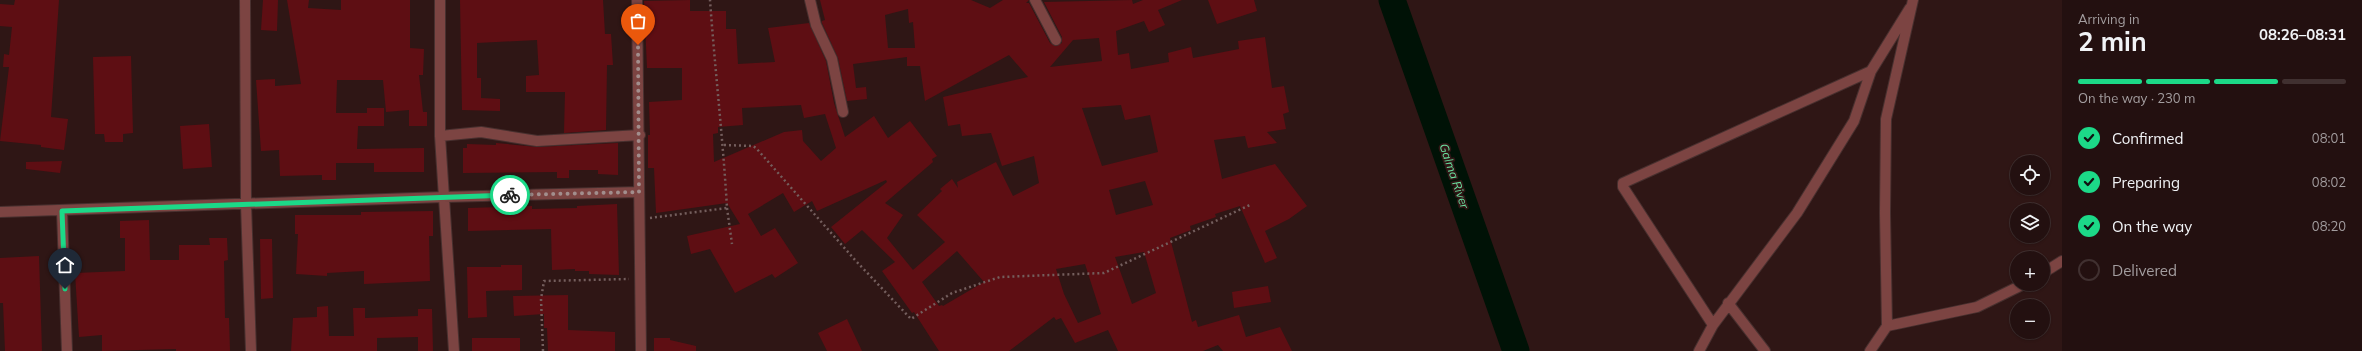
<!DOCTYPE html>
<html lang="en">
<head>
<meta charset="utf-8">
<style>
  body { margin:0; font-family:Mulish,sans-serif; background:#2f1e1e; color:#f1f3f6; height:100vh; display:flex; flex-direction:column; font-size:15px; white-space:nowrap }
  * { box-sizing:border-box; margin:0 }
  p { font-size:13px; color:#a39d9f }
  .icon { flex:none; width:22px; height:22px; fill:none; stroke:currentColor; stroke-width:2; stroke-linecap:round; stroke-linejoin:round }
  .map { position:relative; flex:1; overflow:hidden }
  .sheet { display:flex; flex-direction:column; background:#231010; width:300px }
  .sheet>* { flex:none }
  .controls { position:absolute; left:2010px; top:155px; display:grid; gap:8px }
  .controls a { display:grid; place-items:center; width:40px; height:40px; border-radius:50%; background:#231010; box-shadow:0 1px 3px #0004,0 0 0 1px #403030; font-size:20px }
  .pin { position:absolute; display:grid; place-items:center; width:34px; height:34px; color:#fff; margin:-41px -17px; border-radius:50% 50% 50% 0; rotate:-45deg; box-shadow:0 0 4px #0007 }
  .pin .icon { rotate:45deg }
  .courier { position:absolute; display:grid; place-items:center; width:40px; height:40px; margin:-20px; border:3px solid #1cd988; border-radius:50%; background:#fff; color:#222; box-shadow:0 1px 5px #0007 }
  .summary em { font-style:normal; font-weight:700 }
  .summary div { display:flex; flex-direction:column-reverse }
  .summary { display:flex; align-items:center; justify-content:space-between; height:68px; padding:0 16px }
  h1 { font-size:26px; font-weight:700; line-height:30px }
  .bar { display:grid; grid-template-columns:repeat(4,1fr); gap:6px 4px; align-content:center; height:48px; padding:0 16px }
  .bar i { height:5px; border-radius:3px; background:#403030 }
  .bar .active { background:#1cd988 }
  .bar p { grid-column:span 4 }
  ol { padding:0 16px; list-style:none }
  li { display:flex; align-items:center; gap:12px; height:44px }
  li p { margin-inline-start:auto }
  li .icon { padding:4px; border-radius:50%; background:#1cd988; color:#111; stroke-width:4 }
  li:last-child { color:#a39d9f }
  li i { width:22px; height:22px; border:2px solid #403030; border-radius:50% }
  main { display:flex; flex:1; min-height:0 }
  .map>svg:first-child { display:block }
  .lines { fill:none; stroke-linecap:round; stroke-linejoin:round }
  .river { stroke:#001206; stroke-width:27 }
  .building { fill:#5e0e13; fill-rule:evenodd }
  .street-casing { stroke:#48302f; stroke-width:12 }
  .path { stroke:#745e5d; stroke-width:2.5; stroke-dasharray:2 3; stroke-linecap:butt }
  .street { stroke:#7c4442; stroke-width:10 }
  .done { stroke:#a28e8d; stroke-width:4; stroke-dasharray:0 7.2 }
  .route { stroke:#1cd988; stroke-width:5 }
  .labels { text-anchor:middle; stroke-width:3.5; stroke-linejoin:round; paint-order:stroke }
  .water-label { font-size:12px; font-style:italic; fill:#6ae09f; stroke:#2f1615 }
</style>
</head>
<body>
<main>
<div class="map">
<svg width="2062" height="351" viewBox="0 0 2062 351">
  <rect width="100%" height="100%" fill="#2f1615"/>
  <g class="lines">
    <!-- river -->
    <path class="river" d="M1392 0 1516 351"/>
  </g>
  <!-- building -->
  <path class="building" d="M15 0H59L51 117 68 119 64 150 41 147V145L0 141 9 67H3L4 54 9 55 12 27 0 26V4L14 5Z
    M263 0H278L277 31 261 30Z
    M287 0H309L308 8 341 10V0H410V48L424 49 423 75H419L423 112H427V126H409V110L386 112 383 80H337L336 113H367V108H384V126H358L357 149 424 148V172H374V163H336V180H322V175L280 176 279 150 261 151 256 80 275 79V86L301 84Z
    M460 0H603L605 34H611L613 65H607L606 130 564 133 565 92H526V76L539 75 537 40 477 43V78H481V98L500 99V111L462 110Z
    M690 0V11H726V29H736L738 64 775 62 768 28 809 23 826 61 834 103 845 137 874 116 888 138 910 121 937 156 932 159 933 162 885 203 903 215 887 238 913 270 945 242 917 215 942 191 940 189 952 179 958 188 957 182 996 162 1013 196 1039 183 1034 156 1002 166 991 133 962 136 960 124 948 126 943 97 1028 77 1009 55 925 101 920 66H907V57L853 64 856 88 866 87 867 99 847 101 838 58 822 23V21L825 20 820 0H971L990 8 1003 0H1029L1026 3H1029L1050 43 1056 46 1062 43V37L1044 2 1132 0 1133 4 1143 0H1182L1158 10 1165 25 1149 32 1144 21 1116 31 1118 55 1129 53 1131 69 1169 62 1168 53 1191 47 1193 58 1239 49 1238 41 1265 37 1272 88 1284 86 1289 112 1283 114 1286 129 1267 132 1277 143 1248 148 1245 136 1214 140 1222 179 1275 164 1307 206 1289 219 1265 231 1277 258 1265 263 1240 206 1215 214 1216 217 1190 226 1191 230 1170 238 1192 322 1196 320 1198 327 1239 315 1246 337 1280 327 1292 351H1223L1218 345 1203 351H1118L1108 330 1075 343 1061 318 1056 320 1054 317 1009 351H939L914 312 912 313 882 271 895 262 862 230 845 244 831 227 887 182 886 180 817 211 812 201 794 212 783 193 748 214 761 236 775 228 798 263 775 278 772 274 735 293 710 249 691 254 687 236 740 224 727 203 656 213 654 168H648V135H650L649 102 682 100V68H647L644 1ZM908 9 909 23 913 22 915 48H888L885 15ZM1099 38 1102 61 1050 67 1073 40ZM801 105 804 118 825 114 836 148 821 161 803 141 802 130 784 132 714 162 713 134 718 133V127L743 125 742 108ZM1121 105 1125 120 1150 115 1158 152 1102 166 1082 108ZM1145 181 1153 205 1116 215 1109 190ZM957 251 984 282 943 306 942 305 939 306 922 282ZM1144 252 1156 293 1132 304 1115 257ZM1085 264 1101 314 1078 323 1064 294 1056 269Z
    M1208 0H1254L1257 11 1217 24Z
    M131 56 133 133 123 134V142H105L104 134H95L93 57Z
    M209 124 212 167 183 169 180 126Z
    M496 143 537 147 618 143V175L598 174V170H569V178H557V172L463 173V148H467V144L496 145Z
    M62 161 60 173 26 169V162Z
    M617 204 619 275 589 274V271H575V269L552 270 551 229 468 231V208L532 206V209L577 208V206Z
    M433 211V236H429L430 281 364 284V271L327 273V276L296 274 298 234H295V215H361V212Z
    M149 220 150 260H179V245H210L209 238H227L228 260 224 261 225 318H229L230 351H176V349L102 351V335L79 337 75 273 125 271V238H120V221Z
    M260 239H272L273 298 261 299Z
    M39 256 42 351H5L3 303H0V258Z
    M501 265H522V290L486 291 487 317 468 318 467 267H501Z
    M1268 286 1271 302 1234 308 1232 292Z
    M568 295V330L615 332V351H548L547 328H544V314L514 316 513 296Z
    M328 306 329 336H354L353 308H365V318L418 316V309H432L433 351H418V337L377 338V351H291L293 318 317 317V307Z
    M847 319 862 351H827L818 333Z
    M472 338H520V351H472Z
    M654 338H670V340L696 346V351H654Z"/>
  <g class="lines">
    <defs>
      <path id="street" d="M245 0 246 204 251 351
        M440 0V136L454 351
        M637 0 641 351
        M810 0 816 25 832 59 843 112
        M1035 0 1056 40
        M440 136 481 132 537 141 640 135
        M62 211 67 351
        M0 212 444 197 639 192
        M2043 273 2062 261
        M1728 303 1765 351
        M1713 325 1623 187V183L1871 71
        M1887 326 1977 307 2024 284
        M1699 351 1713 325 1797 213 1854 121 1871 71 1910 8
        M1870 351 1887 326 1885 213 1886 119 1913 0"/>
    </defs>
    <!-- street casing -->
    <use href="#street" class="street-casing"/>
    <!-- path -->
    <path class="path" d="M724 145 753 146 756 148 855 260 911 319 952 293 1000 277 1104 273 1252 204
      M727 208 732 244
      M650 218 727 208C723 139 715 70 710 0
      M543 351 541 299 544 281 629 279"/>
    <!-- street -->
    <use href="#street" class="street"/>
  </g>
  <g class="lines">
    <!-- done -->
    <path class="done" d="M510 195 639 192 638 45"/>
    <!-- route -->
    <path class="route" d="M65 289 62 211 510 195"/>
  </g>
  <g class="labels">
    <!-- water labels -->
    <g class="water-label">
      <text transform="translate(1454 176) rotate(71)" y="4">Galma River</text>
    </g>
  </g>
</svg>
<div class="controls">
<a><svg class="icon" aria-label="locate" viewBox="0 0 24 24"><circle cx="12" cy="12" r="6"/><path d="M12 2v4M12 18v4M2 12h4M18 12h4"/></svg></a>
<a><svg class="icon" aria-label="layers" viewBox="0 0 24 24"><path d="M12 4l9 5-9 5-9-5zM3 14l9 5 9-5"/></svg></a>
<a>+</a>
<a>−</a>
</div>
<div class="pin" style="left:638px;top:45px;background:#ea580c"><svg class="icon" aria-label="bag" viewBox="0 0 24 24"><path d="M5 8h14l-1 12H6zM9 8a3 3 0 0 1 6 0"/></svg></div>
<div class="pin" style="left:65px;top:289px;background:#1f2937"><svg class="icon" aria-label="home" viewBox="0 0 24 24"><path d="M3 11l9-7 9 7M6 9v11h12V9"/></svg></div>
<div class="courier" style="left:510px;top:195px"><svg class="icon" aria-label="bike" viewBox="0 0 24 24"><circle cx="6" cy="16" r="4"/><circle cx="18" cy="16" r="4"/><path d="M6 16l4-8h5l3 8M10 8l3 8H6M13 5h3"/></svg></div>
</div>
<section class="sheet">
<div class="summary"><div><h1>2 min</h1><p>Arriving in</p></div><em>08:26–08:31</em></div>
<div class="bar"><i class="active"></i><i class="active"></i><i class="active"></i><i></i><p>On the way · 230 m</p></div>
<ol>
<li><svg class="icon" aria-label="check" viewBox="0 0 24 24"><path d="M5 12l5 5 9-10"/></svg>Confirmed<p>08:01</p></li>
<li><svg class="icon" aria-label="check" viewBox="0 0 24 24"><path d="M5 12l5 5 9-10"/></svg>Preparing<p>08:02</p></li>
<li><svg class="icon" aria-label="check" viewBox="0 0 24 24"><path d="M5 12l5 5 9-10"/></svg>On the way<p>08:20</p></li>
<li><i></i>Delivered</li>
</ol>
</section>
</main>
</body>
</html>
